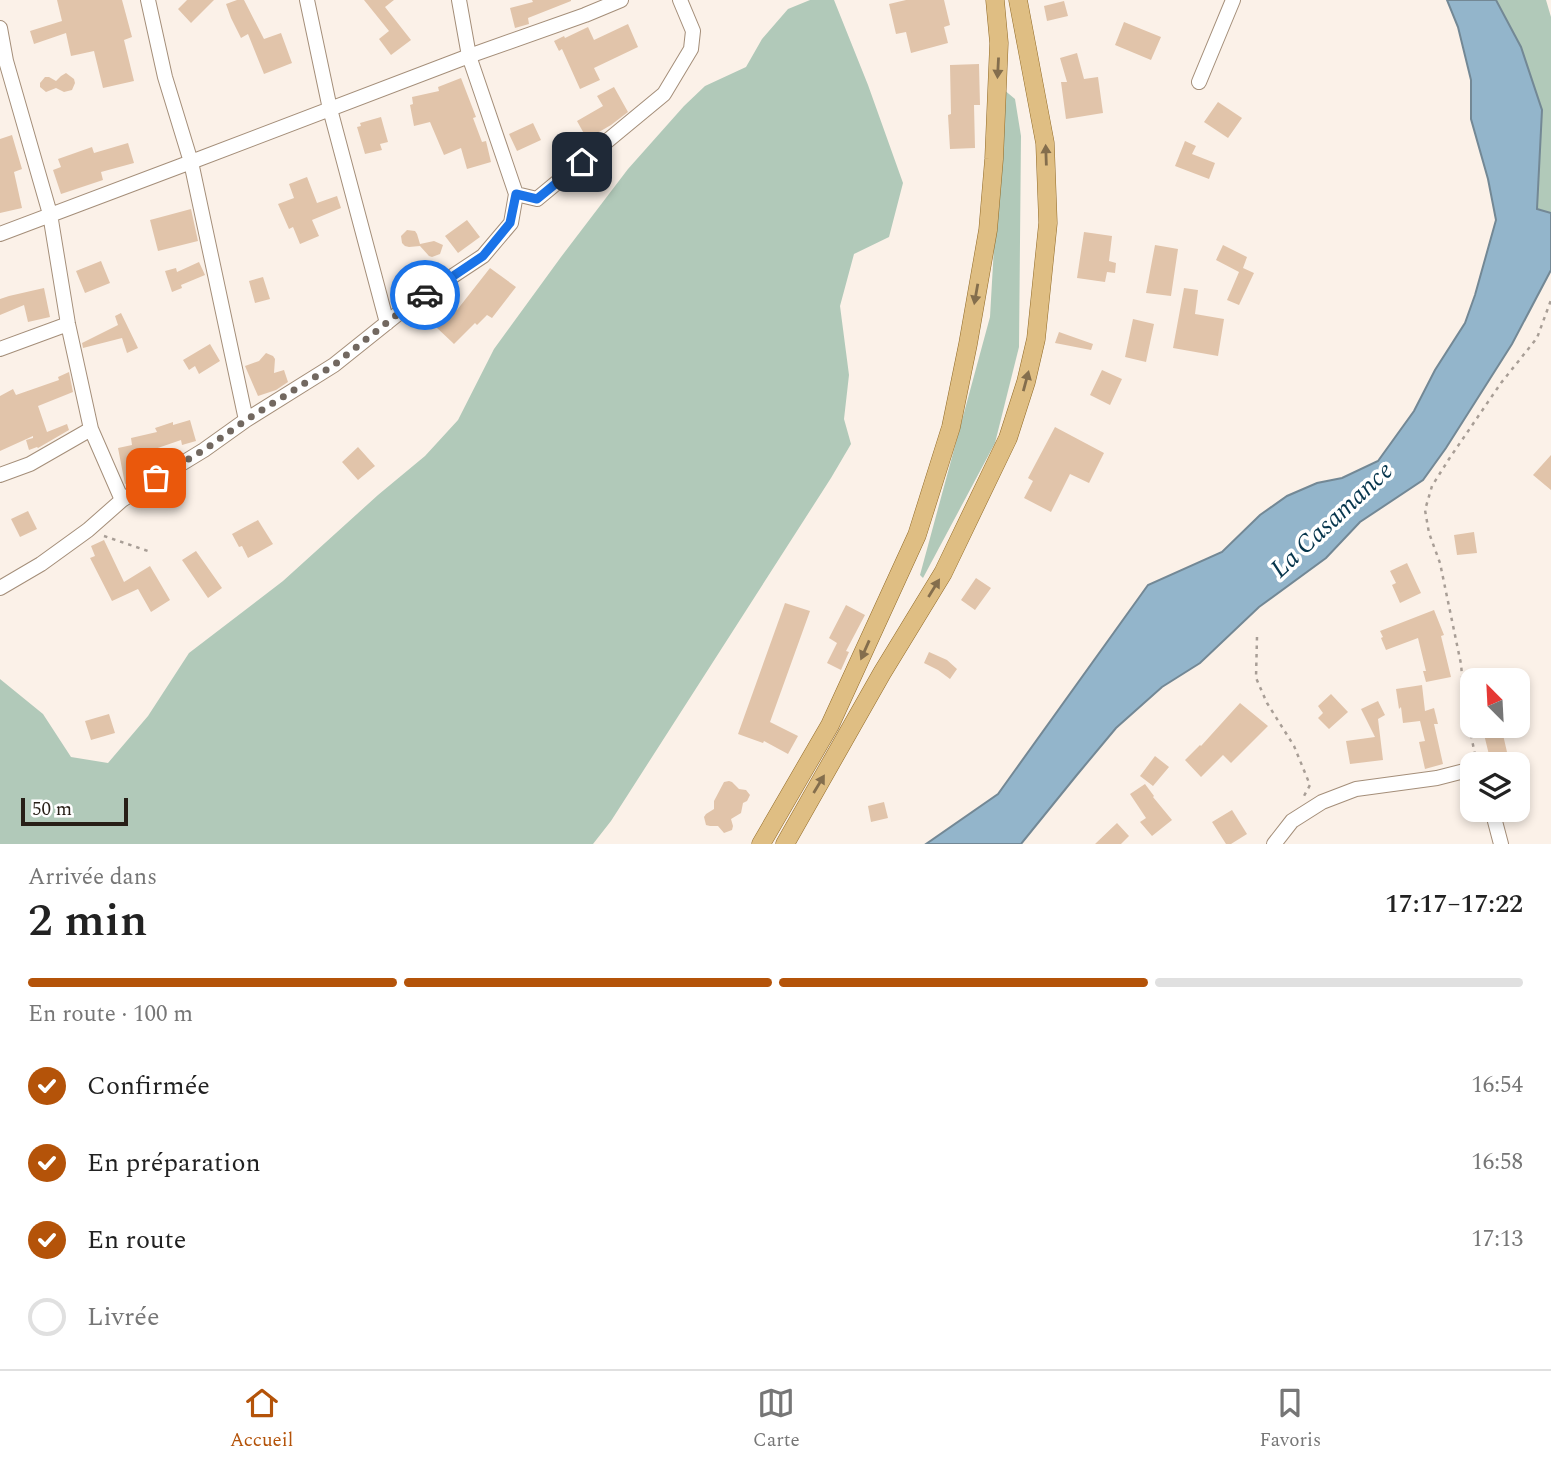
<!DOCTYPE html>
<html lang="fr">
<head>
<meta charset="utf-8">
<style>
  body { margin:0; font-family:Spectral,serif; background:#f6f6f6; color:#222; height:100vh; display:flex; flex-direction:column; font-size:26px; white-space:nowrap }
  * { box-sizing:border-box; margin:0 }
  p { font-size:23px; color:#767676 }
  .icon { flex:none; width:38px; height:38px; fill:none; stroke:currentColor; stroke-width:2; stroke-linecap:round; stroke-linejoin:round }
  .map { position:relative; height:844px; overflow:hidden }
  .side { display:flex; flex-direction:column; background:#fff; flex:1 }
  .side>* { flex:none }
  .needle { width:46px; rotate:336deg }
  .controls { position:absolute; left:1460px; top:668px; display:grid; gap:14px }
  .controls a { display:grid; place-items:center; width:70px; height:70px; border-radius:14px; background:#fff; box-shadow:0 4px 10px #0003; font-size:35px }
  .scale { position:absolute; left:21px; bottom:18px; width:107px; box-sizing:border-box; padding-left:7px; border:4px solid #281f17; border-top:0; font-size:19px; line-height:24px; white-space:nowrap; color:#281f17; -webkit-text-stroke:5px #fff; paint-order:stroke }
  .pin { position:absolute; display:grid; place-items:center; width:60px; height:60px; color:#fff; margin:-30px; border-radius:14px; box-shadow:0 4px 10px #0006 }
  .courier { position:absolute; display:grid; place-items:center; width:70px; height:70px; margin:-35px; border:5px solid #1a73e8; border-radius:50%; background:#fff; color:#222; box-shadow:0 2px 9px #0007 }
  .summary em { font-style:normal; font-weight:600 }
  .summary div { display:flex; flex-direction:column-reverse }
  .summary { display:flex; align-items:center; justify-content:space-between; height:119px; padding:0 28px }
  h1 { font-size:46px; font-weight:600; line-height:52px }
  .bar { display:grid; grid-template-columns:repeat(4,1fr); gap:10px 7px; align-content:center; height:84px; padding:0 28px }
  .bar i { height:9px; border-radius:5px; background:#e0e0e0 }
  .bar .selected { background:#b45309 }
  .bar p { grid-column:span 4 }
  ol { padding:0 28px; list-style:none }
  li { display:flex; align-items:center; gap:21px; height:77px }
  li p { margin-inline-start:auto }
  li .icon { padding:7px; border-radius:50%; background:#b45309; color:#fff; stroke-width:4 }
  li:last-child { color:#767676 }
  li i { width:38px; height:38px; border:4px solid #e0e0e0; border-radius:50% }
  .menu { display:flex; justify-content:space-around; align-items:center; height:98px; border-top:2px solid #e0e0e0; background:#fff; font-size:19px; color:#767676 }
  .menu a { display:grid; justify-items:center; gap:4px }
  .menu .selected { color:#b45309 }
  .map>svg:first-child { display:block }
  .green { fill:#b1c9b9 }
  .water { fill:#93b5cb; stroke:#738895; stroke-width:2 }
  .building { fill:#e1c4aa }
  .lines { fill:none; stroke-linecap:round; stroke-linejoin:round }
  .minor-casing { stroke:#a48e79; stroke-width:16 }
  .major-casing { stroke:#916a27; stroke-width:19 }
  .path { stroke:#a89e96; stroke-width:2.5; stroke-dasharray:3.5 5; stroke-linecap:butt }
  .minor { stroke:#fff; stroke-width:14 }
  .major { stroke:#dfbe83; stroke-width:18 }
  .oneway { fill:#846e4d }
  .done { stroke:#726860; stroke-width:7; stroke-dasharray:0 12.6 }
  .route { stroke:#1a73e8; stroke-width:9 }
  .labels { text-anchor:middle; stroke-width:7; stroke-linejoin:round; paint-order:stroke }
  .water-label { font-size:26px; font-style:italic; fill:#06354c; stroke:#fff }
</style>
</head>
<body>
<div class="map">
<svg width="1551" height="844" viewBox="0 0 1551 844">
  <rect width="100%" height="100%" fill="#fbf1e8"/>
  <!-- green -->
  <path class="green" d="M810 0H834L868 85 903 183 889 237 854 254 840 306 849 375 844 419 851 444 831 478 611 821 593 844H0V679L43 714 71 757 108 763 148 716 189 653 283 581 378 495 425 456 458 420 494 349 561 257 628 169 684 106 705 86 746 67 762 39 788 9Z
    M1496 0H1546L1551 17V213L1537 210 1542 110 1521 47Z
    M1003 89 1015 99 1021 136 1019 347 995 443 923 578 920 575 990 317Z"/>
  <!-- water -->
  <path class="water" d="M1447 0H1496L1521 47 1542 110 1537 209 1551 213V270L1512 344 1446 448 1423 480 1360 522 1326 558 1259 607 1200 663 1162 687 1116 728 1076 776 1021 844H926L998 794 1148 585 1222 552 1260 515 1287 496 1317 483 1342 478 1378 461 1414 411 1435 370 1465 323 1475 295 1496 220 1488 179 1471 119V80L1458 27Z"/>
  <!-- building -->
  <path class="building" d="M57 0H122L132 37 124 40 134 81 103 88 94 51 71 56 66 33 34 44 30 31 62 21Z
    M187 0H214L191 23 178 9Z
    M237 0H244L264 39 281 33 292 63 264 74 248 34 241 38 231 18 226 4Z
    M364 0H394L385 7 411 40 391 55 379 39 389 31Z
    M532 0H571V1L528 18 529 24 515 28 510 8 533 2Z
    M906 0H944L950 25 944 27 948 43 911 53 906 32 896 34 889 4Z
    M1064 1 1068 16 1047 21 1044 6Z
    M1124 22 1161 37 1151 60 1115 45Z
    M628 24 638 47 594 68 600 80 580 89 562 49 559 51 554 41 564 36 565 38 588 27 594 40Z
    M1077 53 1084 79 1098 77 1103 113 1066 119 1061 82H1067L1060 58Z
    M979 64 980 105H974L975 148 950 149 948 115 951 114 950 65Z
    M66 73 74 79 75 83 72 90 64 92 56 88 46 92 40 87V83L45 77H49L56 81 61 76Z
    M461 78 476 117 473 118 482 142 486 141 491 162 467 169 461 148 444 155 430 122 414 126 410 105 413 104 412 97 439 91 438 87Z
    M614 87 628 112 611 125 587 139 577 121 603 106 597 96Z
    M1218 102 1242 118 1228 138 1204 122Z
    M381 117 388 142 380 144 382 150 365 154 357 127 361 126 360 123Z
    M533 123 541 140 517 151 509 134Z
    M12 135 22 169 14 172 22 208 0 213V139Z
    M1185 141 1196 146 1192 154 1215 163 1209 179 1175 166Z
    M128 143 134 163 101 172 103 180 61 194 53 170 61 167 58 159 92 147 94 153Z
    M307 177 317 203 337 196 341 208 312 220 319 236 300 244 293 227 289 229 278 204 294 198 289 184Z
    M191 209 198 241 158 251 150 220Z
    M467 220 480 237 458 253 445 236Z
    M407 230 415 231 417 234 420 244 434 241 443 245 440 254 432 257 429 256 420 246 409 247 405 246 402 243 401 236Z
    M1084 232 1112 236 1109 261 1116 263 1115 273 1107 272 1105 282 1077 278Z
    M1155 245 1178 249 1171 296 1146 293Z
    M1223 245 1247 257 1243 268 1254 273 1239 305 1227 300 1239 272 1216 260Z
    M101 261 110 283 85 293 76 271Z
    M199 262 205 275 181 285 182 288 172 292 165 271 176 268 177 272Z
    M490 268 516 287 492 318 487 315 477 325 475 323 454 344 435 326 454 307 457 310Z
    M263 277 270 299 255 303 249 281Z
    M44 288 50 317 28 322 24 305 0 315V299L9 296Z
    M1184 288 1198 290 1195 314 1224 319 1218 356 1173 348Z
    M121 313 138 348 127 353 122 338 83 348 82 343 118 325 115 316Z
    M1133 319 1154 324 1146 362 1125 357Z
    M1059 332 1093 344 1091 350 1055 343Z
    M210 344 220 361 199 374 195 366 189 370 183 360Z
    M266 353 273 356 275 359 274 373 284 370 288 382 276 390 258 396 245 366 259 361Z
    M1102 370 1122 379 1110 405 1090 395Z
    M69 372 73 392 38 406 47 432 67 424 69 430 38 448 37 447 29 450 26 440 33 438V436L0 451V396L13 389 16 395 59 380 58 377Z
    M190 420 196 441 182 445 181 440 152 450 155 465 134 470 136 480 125 484 118 448 132 445 131 438 157 432 155 428 173 422V425Z
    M1055 427 1104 453 1089 483 1070 474 1051 512 1024 498 1033 481 1028 478Z
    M358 447 375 466 358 480 342 462Z
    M1551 455V490L1533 475Z
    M28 511 37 529 20 537 11 519Z
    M258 520 273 544 248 558 242 546 239 547 232 534Z
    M1474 532 1477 553 1457 555 1454 535Z
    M104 540 124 582 150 566 170 600 151 612 138 589 112 601 90 558 95 556 91 546Z
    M196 551 222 588 208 598 182 560Z
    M1407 563 1421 593 1400 603 1392 585 1396 583 1390 571Z
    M976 578 991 588 975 610 961 600Z
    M785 603 810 611 770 722 798 736 788 754 764 741 763 743 738 734Z
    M846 605 865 615 846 651 849 652 841 670 827 663 837 643 829 638Z
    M1434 610 1444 635 1441 636 1451 677 1426 682 1423 671H1426L1418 638 1386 650 1381 638 1383 637 1380 631Z
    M929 652 947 660 957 669 950 679 938 670 924 663Z
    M1422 685 1425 711 1434 708 1438 724H1434L1443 764 1425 769 1419 742 1425 741 1420 721 1403 723 1401 707 1399 709 1396 689Z
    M1331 694 1348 712 1329 729 1318 718 1323 713 1318 706Z
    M1378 701 1385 715 1378 719 1383 760 1350 764 1346 741 1375 737 1361 709Z
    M1240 703 1268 726 1231 763 1223 755 1201 777 1185 760 1200 745 1201 746Z
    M109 714 115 733 91 740 85 721Z
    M1482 726H1501L1510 765H1496L1495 758 1490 759Z
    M1155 756 1169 767 1153 786 1140 776Z
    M729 781 732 782 739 789 746 790 750 795 747 801 743 803 741 813 731 819 733 826 732 830 724 833 718 826H710L706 825 704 817 706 814 714 809V801L724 782Z
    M1145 784 1154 796 1153 797 1172 820 1152 836 1140 822 1146 818 1130 794Z
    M884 802 888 818 871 822 868 806Z
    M1232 810 1247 834 1231 844H1226L1212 822Z
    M1117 823 1129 836 1121 844H1095Z"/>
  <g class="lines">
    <defs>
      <path id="minor" d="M148 0 165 77 191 162 469 56 585 15 621 0
        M307 0 330 109 387 323
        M0 28 6 61 50 214 68 324 91 429 122 500
        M1199 82 1233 0
        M516 194 537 199 664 94 691 49 693 31 680 0
        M0 234 191 162 246 420
        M0 349 68 324
        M0 475 30 464 91 429
        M0 588 41 564 88 530 122 500 204 450 246 420 334 365 409 305 483 256 511 223 516 194 469 56 459 0
        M1492 810 1501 844
        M1274 844 1292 821 1322 802 1356 789 1437 778 1472 769"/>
      <path id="major" d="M761 844 830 725 917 535 951 427 968 344 988 230 994 159 999 43 995 0
        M785 844 882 673 943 573 1008 438 1026 382 1036 339 1048 223 1045 143 1018 0"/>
    </defs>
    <!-- minor casing -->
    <use href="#minor" class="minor-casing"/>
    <!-- major casing -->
    <use href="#major" class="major-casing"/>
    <!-- path -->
    <path class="path" d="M104 536 151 552
      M1257 637 1256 678 1267 703 1294 746 1310 785 1304 796
      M1475 755 1464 699 1461 664 1440 563 1429 533 1425 510 1432 486 1449 459 1501 383 1537 338 1551 300"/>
    <!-- minor -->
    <use href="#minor" class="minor"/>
    <!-- major -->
    <use href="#major" class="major"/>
  </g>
  <!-- one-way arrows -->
  <defs><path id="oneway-solid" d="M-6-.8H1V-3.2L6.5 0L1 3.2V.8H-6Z" transform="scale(1.75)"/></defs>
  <g class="oneway">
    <use href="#oneway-solid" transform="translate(998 68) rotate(93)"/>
    <use href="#oneway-solid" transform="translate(1046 155) rotate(-92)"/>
    <use href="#oneway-solid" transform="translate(976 294) rotate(100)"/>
    <use href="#oneway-solid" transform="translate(1026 381) rotate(-75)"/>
    <use href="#oneway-solid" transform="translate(934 588) rotate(-58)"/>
    <use href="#oneway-solid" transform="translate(865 650) rotate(114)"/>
    <use href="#oneway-solid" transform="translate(819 784) rotate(-59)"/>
  </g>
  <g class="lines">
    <!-- done -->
    <path class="done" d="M156 478 204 450 246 420 334 365 409 305 425 295"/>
    <!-- route -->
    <path class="route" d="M425 295 483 256 510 223 516 194 537 199 582 162"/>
  </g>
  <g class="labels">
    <!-- water labels -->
    <g class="water-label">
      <text transform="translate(1331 519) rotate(-43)" y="9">La Casamance</text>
    </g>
  </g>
</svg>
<div class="controls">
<a><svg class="needle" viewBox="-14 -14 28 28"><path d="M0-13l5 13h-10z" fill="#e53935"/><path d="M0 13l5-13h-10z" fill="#767676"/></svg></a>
<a><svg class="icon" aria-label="layers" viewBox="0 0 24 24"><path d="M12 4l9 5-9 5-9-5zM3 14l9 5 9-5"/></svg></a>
</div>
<div class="scale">50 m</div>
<div class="pin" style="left:156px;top:478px;background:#ea580c"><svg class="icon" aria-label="bag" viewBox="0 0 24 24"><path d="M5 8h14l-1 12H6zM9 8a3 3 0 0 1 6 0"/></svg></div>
<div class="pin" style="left:582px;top:162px;background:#1f2937"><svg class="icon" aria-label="home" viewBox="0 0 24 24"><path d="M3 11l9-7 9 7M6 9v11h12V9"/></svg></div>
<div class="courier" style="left:425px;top:295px"><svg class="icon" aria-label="car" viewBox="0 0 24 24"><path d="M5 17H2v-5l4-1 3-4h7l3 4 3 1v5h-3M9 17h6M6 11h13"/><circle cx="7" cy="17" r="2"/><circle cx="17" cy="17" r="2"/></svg></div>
</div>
<section class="side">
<div class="summary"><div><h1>2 min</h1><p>Arrivée dans</p></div><em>17:17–17:22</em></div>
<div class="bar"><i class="selected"></i><i class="selected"></i><i class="selected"></i><i></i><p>En route · 100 m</p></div>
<ol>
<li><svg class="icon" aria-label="check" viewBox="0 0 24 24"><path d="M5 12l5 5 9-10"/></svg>Confirmée<p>16:54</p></li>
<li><svg class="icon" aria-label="check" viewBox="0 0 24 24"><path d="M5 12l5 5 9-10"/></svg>En préparation<p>16:58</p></li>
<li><svg class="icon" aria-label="check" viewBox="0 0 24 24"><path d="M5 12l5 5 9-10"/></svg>En route<p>17:13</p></li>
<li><i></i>Livrée</li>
</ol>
</section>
<nav class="menu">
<a class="selected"><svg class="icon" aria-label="home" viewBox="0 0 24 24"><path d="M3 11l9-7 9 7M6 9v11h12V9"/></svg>Accueil</a>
<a><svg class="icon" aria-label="map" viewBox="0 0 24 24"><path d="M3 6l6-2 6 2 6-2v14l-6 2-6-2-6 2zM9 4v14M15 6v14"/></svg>Carte</a>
<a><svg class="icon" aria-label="saved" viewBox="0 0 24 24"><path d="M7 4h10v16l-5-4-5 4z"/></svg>Favoris</a>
</nav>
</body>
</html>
